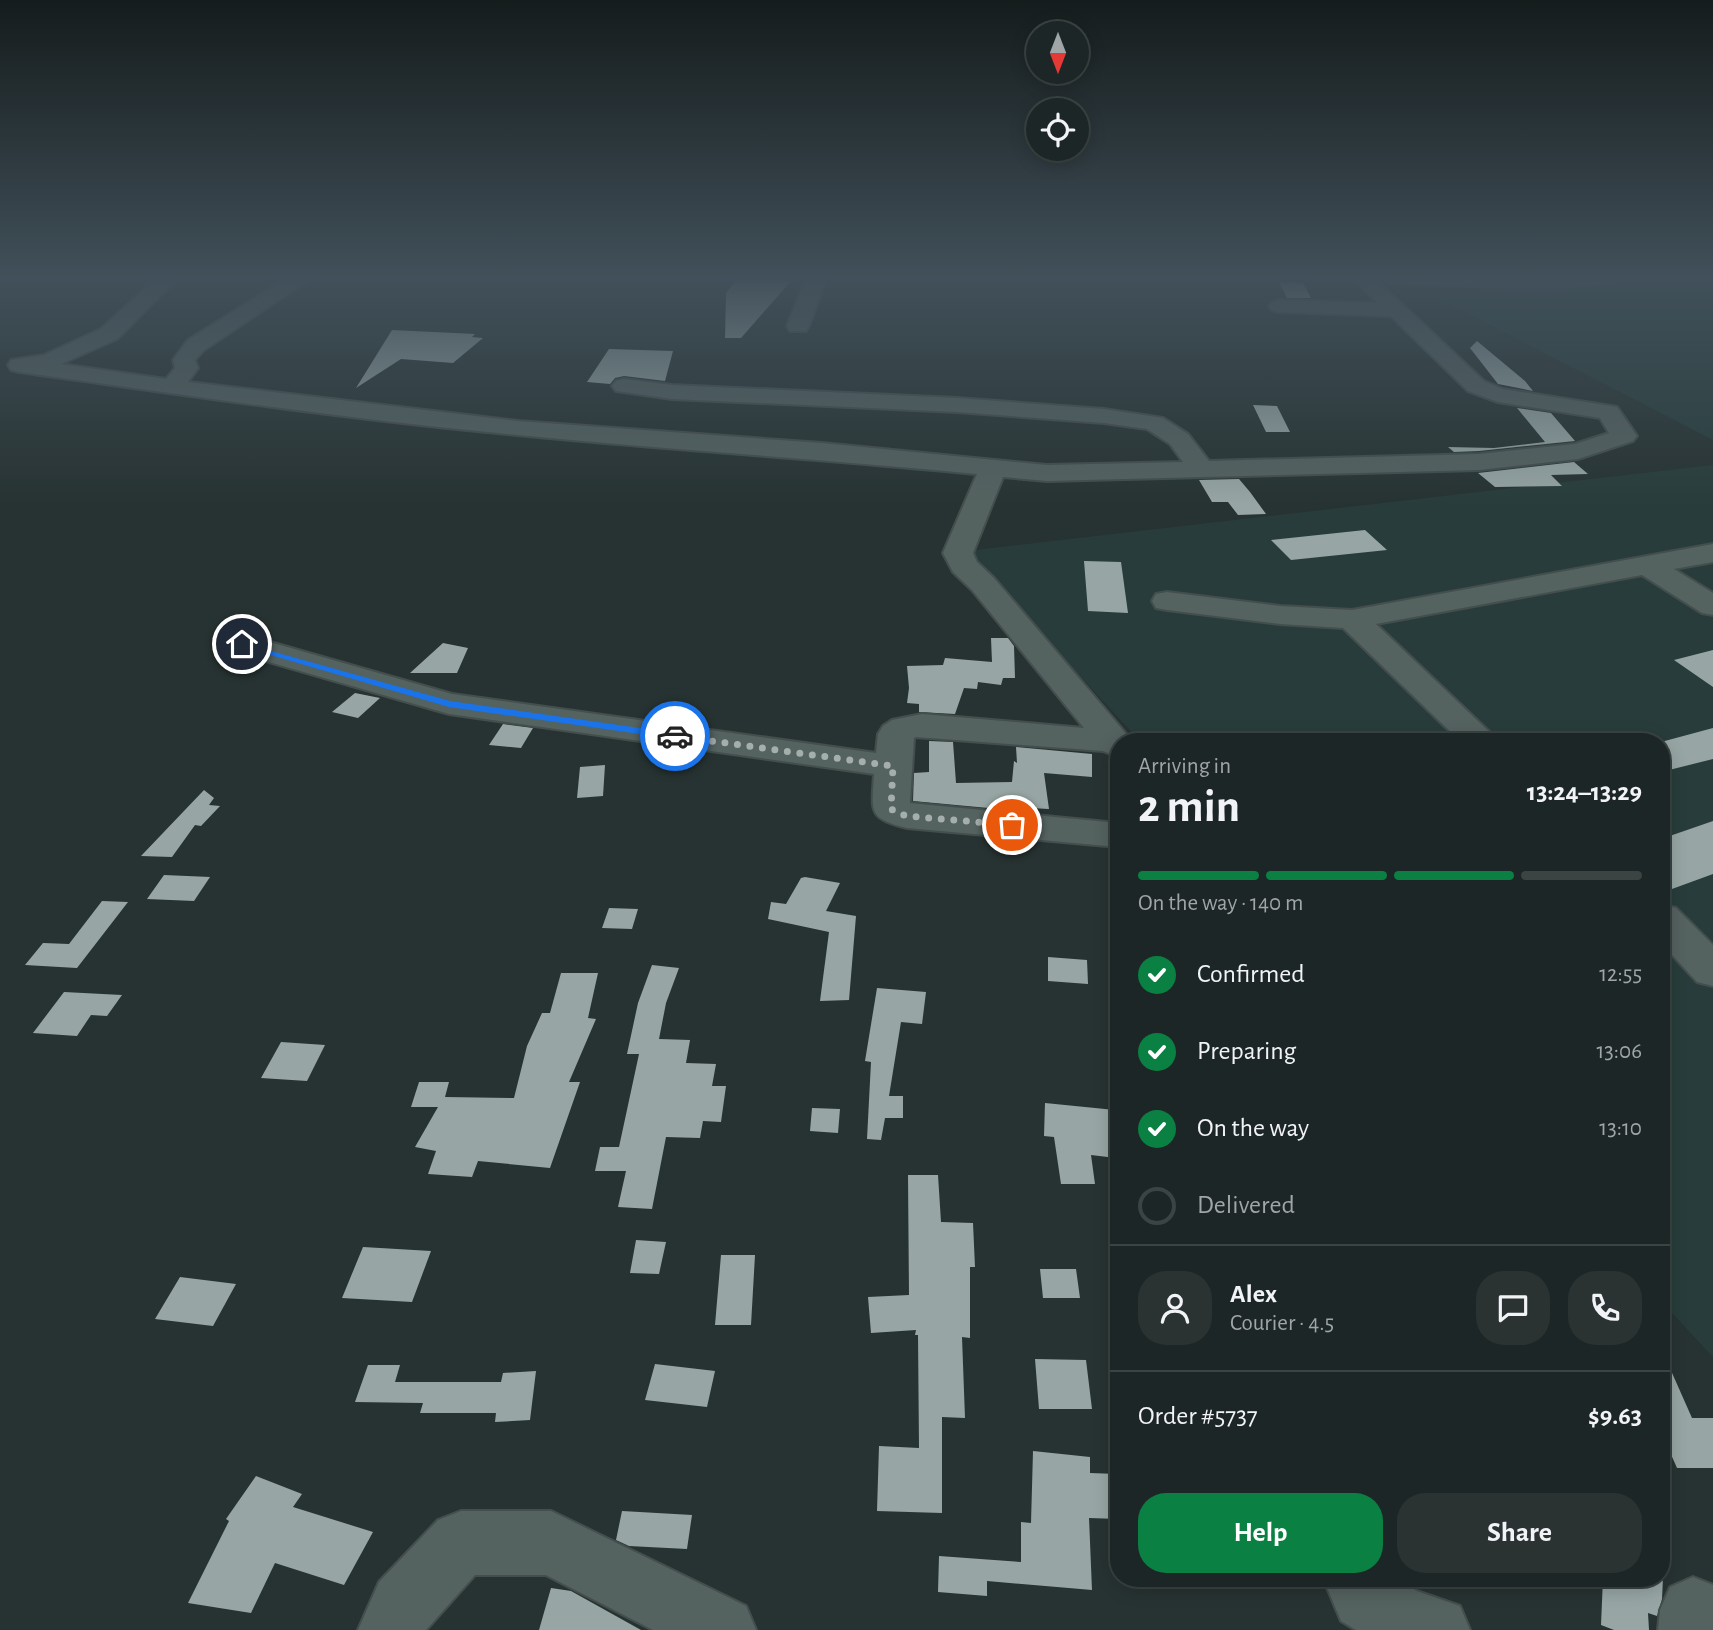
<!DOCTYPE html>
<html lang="en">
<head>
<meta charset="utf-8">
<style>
  body { margin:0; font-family:"Alegreya Sans",sans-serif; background:#2a3232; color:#f1f3f6; height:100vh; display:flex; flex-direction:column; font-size:26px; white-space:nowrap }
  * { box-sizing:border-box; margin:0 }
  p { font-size:23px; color:#a0a5a7 }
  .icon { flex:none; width:38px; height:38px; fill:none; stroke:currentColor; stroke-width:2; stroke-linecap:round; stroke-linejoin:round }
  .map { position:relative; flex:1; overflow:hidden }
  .sheet { position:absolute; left:1110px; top:733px; width:560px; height:854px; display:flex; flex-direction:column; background:#1d2626; border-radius:28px; box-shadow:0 4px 18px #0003,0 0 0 2px #3b4343 }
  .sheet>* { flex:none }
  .needle { width:46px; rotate:180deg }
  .controls { position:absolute; left:1026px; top:21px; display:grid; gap:14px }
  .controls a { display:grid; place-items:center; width:63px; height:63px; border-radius:50%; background:#1d2626; box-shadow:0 4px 18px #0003,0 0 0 2px #3b4343; font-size:35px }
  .pin { position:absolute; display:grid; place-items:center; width:60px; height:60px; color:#fff; margin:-30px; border:4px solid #fff; border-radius:50%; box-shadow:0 2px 7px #0007 }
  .courier { position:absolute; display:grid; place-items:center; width:70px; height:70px; margin:-35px; border:5px solid #1a73e8; border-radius:50%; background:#fff; color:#222; box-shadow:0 2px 9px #0007 }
  .overview em { font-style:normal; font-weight:700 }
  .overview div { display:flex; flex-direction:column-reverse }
  .overview { display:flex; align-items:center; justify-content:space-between; height:119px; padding:0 28px }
  h1 { font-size:46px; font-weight:700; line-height:52px }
  .bar { display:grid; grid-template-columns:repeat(4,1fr); gap:10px 7px; align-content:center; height:84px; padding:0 28px }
  .bar i { height:9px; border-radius:5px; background:#3b4343 }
  .bar .active { background:#0b8043 }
  .bar p { grid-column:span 4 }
  .line { display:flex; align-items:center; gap:18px; padding:0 28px; border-top:2px solid #3b4343 }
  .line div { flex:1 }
  .round { display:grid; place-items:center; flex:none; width:74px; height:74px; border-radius:28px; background:#2a3232 }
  ol { padding:0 28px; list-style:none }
  li { display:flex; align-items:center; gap:21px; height:77px }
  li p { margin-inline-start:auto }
  li .icon { padding:7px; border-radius:50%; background:#0b8043; color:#fff; stroke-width:4 }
  li:last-child { color:#a0a5a7 }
  li i { width:38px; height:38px; border:4px solid #3b4343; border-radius:50% }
  .primary-button { display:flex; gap:14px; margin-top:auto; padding:14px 28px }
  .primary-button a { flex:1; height:80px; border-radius:28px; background:#0b8043; color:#fff; font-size:28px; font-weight:700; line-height:80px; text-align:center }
  .primary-button a+a { background:#2a3232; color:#f1f3f6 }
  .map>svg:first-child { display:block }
  .built { fill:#283d3b }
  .building { fill:#97a6a4 }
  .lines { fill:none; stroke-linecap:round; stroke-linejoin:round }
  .minor-casing { stroke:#434e4d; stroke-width:4 }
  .minor { fill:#546260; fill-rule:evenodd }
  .route { fill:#1a73e8 }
  .done { stroke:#a4aead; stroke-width:7; stroke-dasharray:0 12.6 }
</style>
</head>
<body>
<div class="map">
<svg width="1713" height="1630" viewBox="0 0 1713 1630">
  <rect width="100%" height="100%" fill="#273332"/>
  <!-- built -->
  <path class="built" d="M1668 277H1713V440L1434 296Z
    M1713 465V1357L1661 1301V742H1141L968 556 967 551Z"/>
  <!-- building -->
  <path class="building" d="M737 279 791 281 741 338H725L726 293Z
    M1279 282 1303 283 1311 298H1287Z
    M392 330 475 334 472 337 483 338 453 363 401 359 356 388Z
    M1477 341 1525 381 1533 391 1498 384 1470 348Z
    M609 349 673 351 665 381 624 376 615 378 610 384 587 382Z
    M1253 405 1277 406 1290 432H1266Z
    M1517 408 1551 413 1575 441 1479 451 1454 452 1448 447 1494 448 1545 442Z
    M1574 462 1588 474 1551 475 1562 486 1495 487 1478 473Z
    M1239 479 1250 492 1266 514 1238 515 1228 502H1212L1199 480Z
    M1365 530 1387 550 1291 560 1271 540Z
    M1084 561 1121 562 1128 613 1088 611Z
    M991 638H1008L1014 646 1015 678H1003L1001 685 978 682 977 689 964 688 955 714 919 712V704L907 703 909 688 907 666 943 665 945 658 992 662Z
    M443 643 468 648 457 673H410Z
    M1713 650V687L1674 660Z
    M355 693 380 698 358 718 332 712Z
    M503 724 533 728 521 748 489 745Z
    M1713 728V759L1661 772V742Z
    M929 741 953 742 956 783 1012 782 1014 761 1017 763 1016 747 1092 754V777L1044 773 1049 809 1030 808 1031 812 913 801 914 773 929 772Z
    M605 765 603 796 577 798 580 767Z
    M204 790 214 798 209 805 220 806 201 826 195 825 172 857 141 856Z
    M1713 821V874L1661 893V839Z
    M164 875 210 877 194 901 147 899Z
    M805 877 840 883 826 911 856 916 849 1000 820 1001 829 932 768 919 771 902 786 904 801 878Z
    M102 901 128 902 77 968 25 965 43 943 69 944Z
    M609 908 638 909 632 929 602 928Z
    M1048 957 1087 960 1088 984 1048 981Z
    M652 965 679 968 666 1003 659 1039 690 1040 686 1063 716 1064 712 1086H726L721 1122 703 1121 700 1138 666 1137 652 1209 618 1207 626 1171H595L600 1147H619L639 1054H627L638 1003Z
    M561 973H598L588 1018 596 1019 569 1082H580L550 1168 478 1161 472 1177 428 1174 436 1151 415 1147 438 1107H411L419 1082H449L445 1097 514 1098 527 1046 542 1013H550Z
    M877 988 926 992 922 1024 901 1022 889 1096H903V1118H885L881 1140 867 1139 871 1062 865 1061Z
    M64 992 122 995 107 1016 91 1015 77 1036 33 1033Z
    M281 1042 325 1045 307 1081 261 1078Z
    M1045 1103 1115 1110 1116 1158 1091 1155 1095 1184H1061L1054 1137 1044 1136Z
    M812 1108 840 1109 838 1133 810 1131Z
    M908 1175H938L941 1222 973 1223 975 1267H970V1338L962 1337 965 1418 942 1417V1513L877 1511 879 1446 919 1448 918 1335H915L916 1330 871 1333 868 1297 909 1295Z
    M636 1240 666 1242 659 1274 630 1273Z
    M363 1247 431 1251 412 1302 342 1298Z
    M721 1255H755L751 1325H715Z
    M1040 1269H1076L1080 1298H1043Z
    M180 1277 236 1284 213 1326 155 1319Z
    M1661 1348 1692 1418H1713V1468H1677L1661 1432Z
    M1035 1359 1086 1360 1092 1409H1039Z
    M655 1364 715 1371 707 1407 645 1400Z
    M368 1365H400L395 1382H501L503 1373 536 1371 530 1420 495 1422 496 1413H420L423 1403 355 1402Z
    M1033 1451 1090 1457V1473L1118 1474V1519L1089 1518 1092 1590 987 1581V1596L938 1592 939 1556 1021 1562V1522L1031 1523Z
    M256 1476 302 1494 293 1507 373 1532 344 1585 275 1563 251 1613 188 1603 229 1521 226 1519Z
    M622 1511 692 1515 687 1549 629 1546 616 1540Z
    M1603 1578H1663L1662 1599 1657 1616 1648 1613 1649 1630H1614L1601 1625Z
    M551 1588 571 1591 641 1630H539Z"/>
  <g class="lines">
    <defs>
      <path id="minor" d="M157 277H179L117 339 61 364 166 379 175 368 173 360 188 340 289 277H313L204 350 195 360 198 368 188 382 518 421 822 443 1047 465 1183 462 1170 444 1147 429 1104 423 957 412 672 399 616 391 612 386 616 381 624 379 672 385 957 398 1104 409 1163 418 1188 434 1209 461 1479 454 1575 444 1609 433 1600 418 1498 402 1468 391 1391 316 1279 312 1272 310 1269 306 1272 302 1279 300 1378 303 1352 277H1373L1484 381 1503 389 1617 407 1637 436 1633 441 1578 459 1479 470 1047 481 1003 477 973 553 977 562 994 578 1133 742H1118V757L1103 751 916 737 914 738 910 803 1118 823V847L907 828C867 818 872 812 874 774L449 714 231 651 226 644 231 637 242 634 452 694 876 753 878 734 883 726 892 720 922 714 1084 728 972 590 953 572 943 553 977 474C824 459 671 450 518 435 351 420 185 395 19 372L11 370 8 365 11 360 44 355 101 329Z
        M807 277H827L809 326 806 331H790L787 326Z
        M1381 277H1621C1608 294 1423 284 1391 283Z
        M1713 544V562L1674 569 1713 593V615L1702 613 1642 575 1376 624 1500 742H1461L1343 628 1280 624 1167 610 1156 608 1152 601 1156 594 1167 592 1280 606 1352 610Z
        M1661 904 1676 908 1713 945V986L1697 982 1661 943Z
        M461 1511H551L746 1606 756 1630H653L546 1575H475L426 1630H358L379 1582 438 1520Z
        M1693 1577 1713 1585V1630H1658L1660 1610 1670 1587Z
        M1323 1578H1394L1417 1591 1460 1606 1470 1630H1356L1341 1621Z"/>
    </defs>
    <!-- minor casing -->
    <use href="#minor" class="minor-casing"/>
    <!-- minor -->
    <use href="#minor" class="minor"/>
  </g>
  <!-- sky -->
  <linearGradient id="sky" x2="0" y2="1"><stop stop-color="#151c1c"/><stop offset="0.55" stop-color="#41505a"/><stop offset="1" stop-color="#41505a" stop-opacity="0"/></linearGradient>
  <rect width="1713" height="505" fill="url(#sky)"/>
  <!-- route -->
  <path class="route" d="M239 642 450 701 675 733 681 736 675 739 449 707 239 646Z"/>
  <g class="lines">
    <!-- done -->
    <path class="done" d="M675 736 893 766 891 809 906 816 1012 825"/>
  </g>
</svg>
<div class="controls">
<a><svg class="needle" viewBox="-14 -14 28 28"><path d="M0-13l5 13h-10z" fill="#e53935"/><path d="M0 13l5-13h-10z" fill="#a0a5a7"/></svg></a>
<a><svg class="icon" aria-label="locate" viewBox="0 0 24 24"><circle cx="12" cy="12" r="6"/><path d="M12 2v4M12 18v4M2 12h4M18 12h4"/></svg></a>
</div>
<div class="pin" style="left:1012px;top:825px;background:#ea580c"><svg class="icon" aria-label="bag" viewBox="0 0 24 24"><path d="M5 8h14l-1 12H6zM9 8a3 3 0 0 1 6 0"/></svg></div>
<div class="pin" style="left:242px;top:644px;background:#1f2937"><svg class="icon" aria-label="home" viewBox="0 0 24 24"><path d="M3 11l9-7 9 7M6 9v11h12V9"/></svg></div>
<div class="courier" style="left:675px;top:736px"><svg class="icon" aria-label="car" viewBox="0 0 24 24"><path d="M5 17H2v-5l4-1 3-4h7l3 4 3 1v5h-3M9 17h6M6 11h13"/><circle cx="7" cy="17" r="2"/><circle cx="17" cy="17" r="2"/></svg></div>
<section class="sheet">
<div class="overview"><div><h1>2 min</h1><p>Arriving in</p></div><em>13:24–13:29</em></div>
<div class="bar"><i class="active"></i><i class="active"></i><i class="active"></i><i></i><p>On the way · 140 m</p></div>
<ol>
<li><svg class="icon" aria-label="check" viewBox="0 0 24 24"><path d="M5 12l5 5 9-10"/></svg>Confirmed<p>12:55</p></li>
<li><svg class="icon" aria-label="check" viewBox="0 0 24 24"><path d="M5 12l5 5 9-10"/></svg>Preparing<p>13:06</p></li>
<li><svg class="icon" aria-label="check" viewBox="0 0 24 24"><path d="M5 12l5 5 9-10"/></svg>On the way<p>13:10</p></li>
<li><i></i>Delivered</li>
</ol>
<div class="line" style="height:126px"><a class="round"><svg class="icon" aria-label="person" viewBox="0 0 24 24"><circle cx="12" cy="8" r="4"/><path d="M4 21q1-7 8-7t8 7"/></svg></a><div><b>Alex</b><p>Courier · 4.5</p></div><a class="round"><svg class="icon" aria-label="chat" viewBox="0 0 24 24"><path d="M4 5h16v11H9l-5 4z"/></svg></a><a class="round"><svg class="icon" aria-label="phone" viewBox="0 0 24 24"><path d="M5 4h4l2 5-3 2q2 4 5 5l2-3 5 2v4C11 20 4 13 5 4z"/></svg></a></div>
<div class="line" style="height:91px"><div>Order #5737</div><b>$9.63</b></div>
<div class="primary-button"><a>Help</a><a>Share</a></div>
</section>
</div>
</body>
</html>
